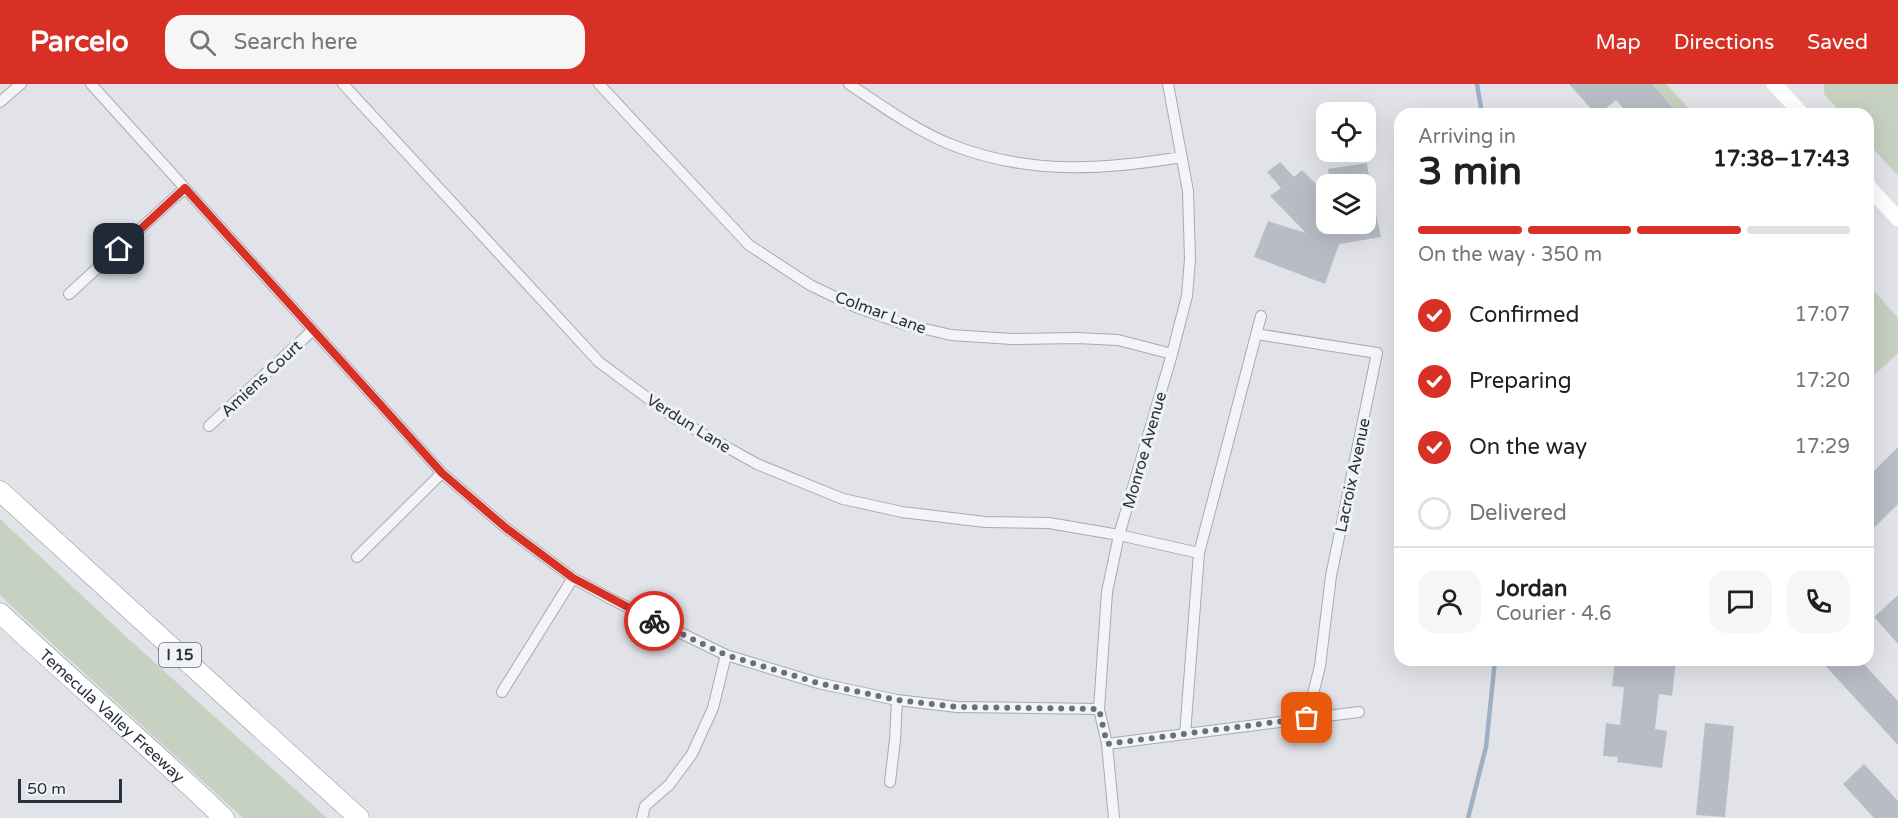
<!DOCTYPE html>
<html lang="en">
<head>
<meta charset="utf-8">
<style>
  body { margin:0; font-family:"Varela Round",sans-serif; background:#f6f6f6; color:#202124; height:100vh; display:flex; flex-direction:column; font-size:22px; white-space:nowrap }
  * { box-sizing:border-box; margin:0 }
  p { font-size:20px; color:#757577 }
  .icon { flex:none; width:33px; height:33px; fill:none; stroke:currentColor; stroke-width:2; stroke-linecap:round; stroke-linejoin:round }
  .map { position:relative; flex:1; overflow:hidden }
  .details { position:absolute; left:1394px; top:24px; width:480px; height:558px; display:flex; flex-direction:column; background:#fff; border-radius:18px; box-shadow:0 6px 24px #0002 }
  .details>* { flex:none }
  .tools { position:absolute; left:1316px; top:18px; display:grid; gap:12px }
  .tools a { display:grid; place-items:center; width:60px; height:60px; border-radius:12px; background:#fff; box-shadow:0 6px 24px #0002; font-size:30px }
  .scale { position:absolute; left:18px; bottom:15px; width:104px; box-sizing:border-box; padding-left:6px; border:3px solid #2a313e; border-top:0; font-size:16px; line-height:21px; white-space:nowrap; color:#2a313e; -webkit-text-stroke:4px #f0f2f6; paint-order:stroke }
  .pin { position:absolute; display:grid; place-items:center; width:51px; height:51px; color:#fff; margin:-26px; border-radius:12px; box-shadow:0 3px 9px #0006 }
  .courier { position:absolute; display:grid; place-items:center; width:60px; height:60px; margin:-30px; border:4px solid #d93025; border-radius:50%; background:#fff; color:#222; box-shadow:0 2px 8px #0007 }
  .overview em { font-style:normal; font-weight:700 }
  .overview div { display:flex; flex-direction:column-reverse }
  .overview { display:flex; align-items:center; justify-content:space-between; height:102px; padding:0 24px }
  h1 { font-size:39px; font-weight:700; line-height:45px }
  .bar { display:grid; grid-template-columns:repeat(4,1fr); gap:9px 6px; align-content:center; height:72px; padding:0 24px }
  .bar i { height:8px; border-radius:4px; background:#e0e0e0 }
  .bar .on { background:#d93025 }
  .bar p { grid-column:span 4 }
  .line { display:flex; align-items:center; gap:15px; padding:0 24px; border-top:2px solid #e0e0e0 }
  .line div { flex:1 }
  .round { display:grid; place-items:center; flex:none; width:63px; height:63px; border-radius:18px; background:#f6f6f6 }
  ol { padding:0 24px; list-style:none }
  li { display:flex; align-items:center; gap:18px; height:66px }
  li p { margin-inline-start:auto }
  li .icon { padding:6px; border-radius:50%; background:#d93025; color:#fff; stroke-width:4 }
  li:last-child { color:#757577 }
  li i { width:33px; height:33px; border:3px solid #e0e0e0; border-radius:50% }
  header { display:flex; align-items:center; gap:36px; box-sizing:border-box; height:84px; padding:0 30px; background:#d93025; color:#fff }
  header strong { font-size:28px }
  nav { display:flex; gap:33px; margin-inline-start:auto; font-size:21px }
  .search { width:420px; height:54px; background:#f6f6f6; display:flex; align-items:center; gap:15px; box-sizing:border-box; padding:0 21px; border-radius:18px; color:#757577; font-size:22px }
  .map>svg:first-child { display:block }
  .green { fill:#c6d1c2 }
  .lines { fill:none; stroke-linecap:round; stroke-linejoin:round }
  .stream { stroke:#9eb0c5; stroke-width:4.5 }
  .building { fill:#b8bdc5 }
  .minor-casing { stroke:#a6aab2; stroke-width:12 }
  .motorway-casing { stroke:#89919e; stroke-width:21 }
  .minor { stroke:#f3f4f7; stroke-width:10 }
  .secondary { stroke:#fff; stroke-width:15 }
  .motorway { stroke:#fff; stroke-width:20 }
  .done { stroke:#6a6f7a; stroke-width:6; stroke-dasharray:0 10.8 }
  .route { stroke:#d93025; stroke-width:8 }
  .labels { text-anchor:middle; stroke-width:6; stroke-linejoin:round; paint-order:stroke }
  .shield { fill:#f0f2f6; stroke:#656b75; stroke-width:1.5 }
  .shield-label { font-size:15px; font-weight:bold; fill:#2a313e }
  .street-label { font-size:16px; fill:#2a313e; stroke:#f0f2f6 }
</style>
</head>
<body>
<header>
<strong>Parcelo</strong>
<div class="search"><svg class="icon" aria-label="search" viewBox="0 0 24 24"><circle cx="10" cy="10" r="6"/><path d="M15 15l6 6"/></svg>Search here</div>
<nav><a>Map</a><a>Directions</a><a>Saved</a></nav>
</header>
<div class="map">
<svg width="1898" height="734" viewBox="0 0 1898 734">
  <rect width="100%" height="100%" fill="#e1e3e8"/>
  <!-- green -->
  <path class="green" d="M1652 0H1666L1694 30H1681L1677 24 1675 25Z
    M1824 0H1898V92L1868 59V30H1842L1824 10Z
    M1868 200 1898 234V269L1868 297Z
    M0 435 122 549 327 734H243L23 533 0 511Z"/>
  <g class="lines">
    <!-- stream -->
    <path class="stream" d="M1477 0 1482 30
      M1468 734 1486 663 1495 576"/>
  </g>
  <!-- building -->
  <path class="building" d="M1569 0H1652L1679 30H1628L1616 16 1599 30H1596Z
    M1280 78 1294 93 1302 86 1326 110V140H1365V102H1370L1381 153 1339 160 1325 200 1254 173 1268 137 1306 149 1270 112 1281 104 1267 88Z
    M1367 79 1370 100H1330L1328 85Z
    M1898 363V420L1868 450V393Z
    M1898 511V560L1874 533Z
    M1615 576H1676L1672 612 1659 610 1655 645 1667 647 1662 684 1617 678 1618 673 1603 672 1606 639 1620 641 1624 603 1612 602Z
    M1820 576H1860L1898 617V661Z
    M1705 639 1734 642 1725 733 1696 731Z
    M1864 680 1898 717V734H1874L1843 700Z"/>
  <g class="lines">
    <defs>
      <path id="minor" d="M91 0 442 389 506 444 573 494 613 516 726 571 818 599 897 616 957 623 1099 625
        M343 0 599 278 673 333 757 380 843 415 902 428 985 438 1049 439 1119 451 1199 469
        M599 0 749 161 810 201 856 223 904 240 951 251 1012 255 1077 254 1118 256 1172 270
        M849 0C882 22 915 46 952 61 1029 91 1103 86 1182 73
        M0 18 21 0
        M69 210 185 104
        M1256 250 1377 269 1331 492 1320 582 1307 634
        M209 342 313 246
        M357 473 442 389
        M502 608 573 494
        M1185 650 1199 469 1261 232
        M1107 660 1359 628
        M890 698 895 656 897 616
        M642 734 645 722 669 701 692 670 713 624 726 571
        M1114 734 1107 660 1099 625 1107 508 1119 451 1172 270 1187 212 1190 175 1188 107 1168 0"/>
      <g id="motorway">
        <path d="M0 407 359 734"/>
        <path id="s1" d="M0 529C74 598 151 664 224 734"/>
      </g>
    </defs>
    <!-- minor casing -->
    <use href="#minor" class="minor-casing"/>
    <!-- motorway casing -->
    <use href="#motorway" class="motorway-casing"/>
    <!-- minor -->
    <use href="#minor" class="minor"/>
    <!-- secondary -->
    <path class="secondary" d="M1774 0 1802 30
      M1868 102 1898 135"/>
    <!-- motorway -->
    <use href="#motorway" class="motorway"/>
  </g>
  <g class="lines">
    <!-- done -->
    <path class="done" d="M654 537 726 571 818 599 897 616 957 623 1099 625 1107 660 1307 634"/>
    <!-- route -->
    <path class="route" d="M119 165 185 104 442 389 506 444 573 494 654 537"/>
  </g>
  <g class="labels">
    <!-- shield labels -->
    <rect class="shield" x="159" y="559" width="42" height="24" rx="4.5"/>
    <g class="shield-label">
      <text x="180" y="576">I 15</text>
    </g>
    <!-- street labels -->
    <g class="street-label">
      <text transform="translate(881 228) rotate(20)" y="6">Colmar Lane</text>
      <text transform="translate(261 294) rotate(-43)" y="6">Amiens Court</text>
      <text transform="translate(689 339) rotate(32)" y="6">Verdun Lane</text>
      <text transform="translate(1144 366) rotate(-74)" y="6">Monroe Avenue</text>
      <text transform="translate(1352 391) rotate(-78)" y="6">Lacroix Avenue</text>
      <text dy="6" stroke="none"><textPath href="#s1" startOffset="152">Temecula Valley Freeway</textPath></text>
    </g>
  </g>
</svg>
<div class="tools">
<a><svg class="icon" aria-label="locate" viewBox="0 0 24 24"><circle cx="12" cy="12" r="6"/><path d="M12 2v4M12 18v4M2 12h4M18 12h4"/></svg></a>
<a><svg class="icon" aria-label="layers" viewBox="0 0 24 24"><path d="M12 4l9 5-9 5-9-5zM3 14l9 5 9-5"/></svg></a>
</div>
<div class="scale">50 m</div>
<div class="pin" style="left:1307px;top:634px;background:#ea580c"><svg class="icon" aria-label="bag" viewBox="0 0 24 24"><path d="M5 8h14l-1 12H6zM9 8a3 3 0 0 1 6 0"/></svg></div>
<div class="pin" style="left:119px;top:165px;background:#1f2937"><svg class="icon" aria-label="home" viewBox="0 0 24 24"><path d="M3 11l9-7 9 7M6 9v11h12V9"/></svg></div>
<div class="courier" style="left:654px;top:537px"><svg class="icon" aria-label="bike" viewBox="0 0 24 24"><circle cx="6" cy="16" r="4"/><circle cx="18" cy="16" r="4"/><path d="M6 16l4-8h5l3 8M10 8l3 8H6M13 5h3"/></svg></div>
<section class="details">
<div class="overview"><div><h1>3 min</h1><p>Arriving in</p></div><em>17:38–17:43</em></div>
<div class="bar"><i class="on"></i><i class="on"></i><i class="on"></i><i></i><p>On the way · 350 m</p></div>
<ol>
<li><svg class="icon" aria-label="check" viewBox="0 0 24 24"><path d="M5 12l5 5 9-10"/></svg>Confirmed<p>17:07</p></li>
<li><svg class="icon" aria-label="check" viewBox="0 0 24 24"><path d="M5 12l5 5 9-10"/></svg>Preparing<p>17:20</p></li>
<li><svg class="icon" aria-label="check" viewBox="0 0 24 24"><path d="M5 12l5 5 9-10"/></svg>On the way<p>17:29</p></li>
<li><i></i>Delivered</li>
</ol>
<div class="line" style="height:108px"><a class="round"><svg class="icon" aria-label="person" viewBox="0 0 24 24"><circle cx="12" cy="8" r="4"/><path d="M4 21q1-7 8-7t8 7"/></svg></a><div><b>Jordan</b><p>Courier · 4.6</p></div><a class="round"><svg class="icon" aria-label="chat" viewBox="0 0 24 24"><path d="M4 5h16v11H9l-5 4z"/></svg></a><a class="round"><svg class="icon" aria-label="phone" viewBox="0 0 24 24"><path d="M5 4h4l2 5-3 2q2 4 5 5l2-3 5 2v4C11 20 4 13 5 4z"/></svg></a></div>
</section>
</div>
</body>
</html>
